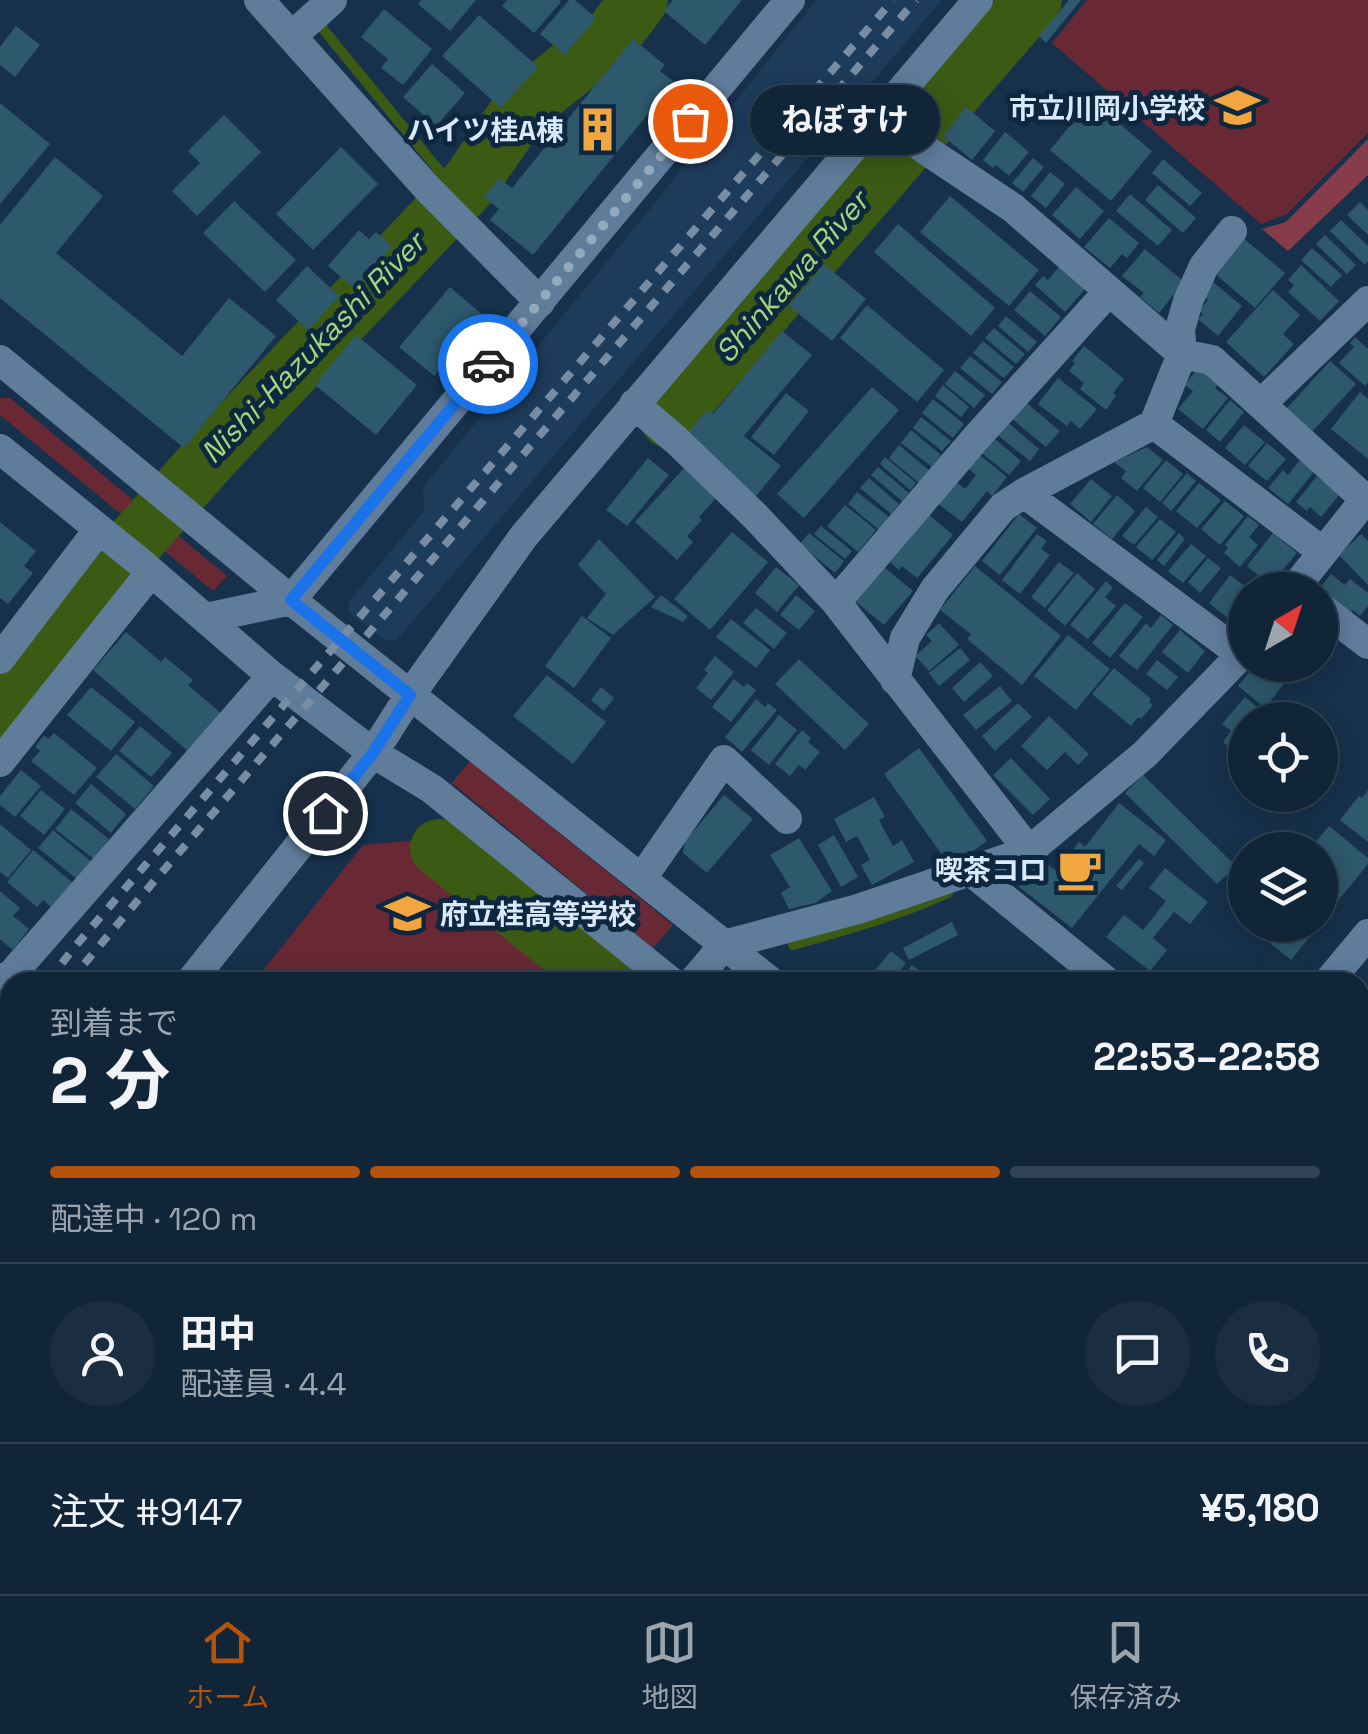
<!DOCTYPE html>
<html lang="ja">
<head>
<meta charset="utf-8">
<style>
  body { margin:0; font-family:"Space Grotesk","Noto Sans JP",sans-serif; background:#1a2d41; color:#f1f3f6; height:100vh; display:flex; flex-direction:column; font-size:38px; white-space:nowrap }
  * { box-sizing:border-box; margin:0 }
  p { font-size:32px; color:#9ca5ae }
  .icon { flex:none; width:55px; height:55px; fill:none; stroke:currentColor; stroke-width:2; stroke-linecap:round; stroke-linejoin:round }
  .map { position:relative; flex:1; overflow:hidden }
  .sheet { position:absolute; left:0px; top:972px; width:1370px; height:622px; display:flex; flex-direction:column; background:#112539; border-radius:30px 30px 0 0; box-shadow:0 5px 25px #0003,0 0 0 2px #304253 }
  .sheet>* { flex:none }
  .needle { width:65px; rotate:39deg }
  .fabs { position:absolute; left:1228px; top:572px; display:grid; gap:20px }
  .fabs a { display:grid; place-items:center; width:110px; height:110px; border-radius:50%; background:#112539; box-shadow:0 5px 25px #0003,0 0 0 2px #304253; font-size:50px }
  .pin { position:absolute; display:grid; place-items:center; width:85px; height:85px; color:#fff; margin:-42px; border:5px solid #fff; border-radius:50%; box-shadow:0 2px 10px #0007 }
  .courier { position:absolute; display:grid; place-items:center; width:100px; height:100px; margin:-50px; border:8px solid #1a73e8; border-radius:50%; background:#fff; color:#222; box-shadow:0 2px 12px #0007 }
  .bubble { position:absolute; height:70px; border-radius:35px; background:#112539; box-shadow:0 5px 25px #0003,0 0 0 2px #304253; font-size:32px; font-weight:700; line-height:70px; text-align:center }
  .overview em { font-style:normal; font-weight:700 }
  .overview div { display:flex; flex-direction:column-reverse }
  .overview { display:flex; align-items:center; justify-content:space-between; height:170px; padding:0 50px }
  h1 { font-size:65px; font-weight:700; line-height:75px }
  .bar { display:grid; grid-template-columns:repeat(4,1fr); gap:15px 10px; align-content:center; height:120px; padding:0 50px }
  .bar i { height:12px; border-radius:8px; background:#304253 }
  .bar .active { background:#b45309 }
  .bar p { grid-column:span 4 }
  .line { display:flex; align-items:center; gap:25px; padding:0 50px; border-top:2px solid #304253 }
  .line div { flex:1 }
  .round { display:grid; place-items:center; flex:none; width:105px; height:105px; border-radius:52px; background:#1a2d41 }
  .tab-bar { display:flex; justify-content:space-around; align-items:center; height:140px; border-top:2px solid #304253; background:#112539; font-size:28px; color:#9ca5ae }
  .tab-bar a { display:grid; justify-items:center; gap:5px }
  .tab-bar .active { color:#b45309 }
  .map>svg:first-child { display:block }
  .built { fill:#1d3c5b }
  .green { fill:#682935 }
  .forest { fill:#873c49 }
  .lines { fill:none; stroke-linecap:round; stroke-linejoin:round }
  .stream { stroke:#3b5a14; stroke-width:10 }
  .river { stroke:#3b5a14; stroke-width:58 }
  .building { fill:#2e586c }
  .minor { stroke:#5f7c9b; stroke-width:30 }
  .rail { stroke:#788da3; stroke-width:8; stroke-dasharray:12 12; stroke-linecap:butt }
  .done { stroke:#95a9bd; stroke-width:10; stroke-dasharray:0 18 }
  .route { stroke:#1a73e8; stroke-width:12 }
  .labels { text-anchor:middle; stroke-width:10; stroke-linejoin:round; paint-order:stroke }
  .poi-label { font-size:28px; font-weight:bold; fill:#d9e9fa; stroke:#0d2741; text-anchor:end }
  .water-label { font-size:30px; font-style:italic; fill:#a5d577; stroke:#0d2741 }
</style>
</head>
<body>
<div class="map">
<svg width="1368" height="1594" viewBox="0 0 1368 1594">
  <rect width="100%" height="100%" fill="#17314c"/>
  <!-- built -->
  <path class="built" d="M816 0H942L396 641 384 639 350 614 348 603 424 511 423 487 650 209Z
    M10 1270V1585H1324L1335 1594H0V1282Z"/>
  <!-- green -->
  <path class="green" d="M1087 0H1368V133L1287 214 1261 224 1052 43Z
    M0 398H10L139 505 127 519 0 415Z
    M174 532 227 576 213 591 161 548Z
    M470 761 673 925 653 948 452 783Z
    M418 840 591 982H254L363 845Z
    M10 1291V1585H464L456 1594H0V1304Z"/>
  <!-- forest -->
  <path class="forest" d="M1368 139V175L1288 251 1262 229 1286 222Z"/>
  <g class="lines">
    <!-- stream -->
    <path class="stream" d="M319 20 323 29 459 195
      M793 945C846 930 898 916 948 893"/>
    <!-- river -->
    <path class="river" d="M669 419 1033 0
      M0 710 106 574 218 448 469 184 523 106 613 35 639 0
      M439 848 605 982
      M1344 1585 1355 1594"/>
  </g>
  <!-- building -->
  <path class="building" d="M421 0H476L450 31 418 4Z
    M507 0H559L561 2 534 33 502 6Z
    M569 0H575L596 18 565 55 540 34Z
    M673 0H742L705 45 664 11Z
    M1069 0H1081L1046 43 1039 36Z
    M384 9 432 49 403 85 381 68 388 59 361 37Z
    M479 15 538 67 501 108 442 56Z
    M16 26 40 45 15 77 0 65V47Z
    M633 39 665 65 660 71 674 82 533 255 490 220 499 209 484 197 499 178 512 188Z
    M432 64 465 93 436 126 403 97Z
    M1091 100 1152 151 1111 201 1050 150Z
    M0 103 50 144 0 204Z
    M966 107 995 131 972 160 943 136Z
    M224 115 261 152 197 216 172 191 200 163 188 151Z
    M1005 132 1029 152 1009 176 996 165 993 168 983 160Z
    M341 147 378 184 313 250 276 214Z
    M55 157 103 196 56 253 182 356 229 298 276 336 184 448 0 298V225Z
    M1033 158 1044 167 1023 192 1012 183Z
    M1163 159 1202 193 1190 206 1152 173Z
    M1050 172 1065 184 1046 208 1031 196Z
    M1158 185 1196 218 1183 233 1145 200Z
    M1076 187 1104 211 1080 239 1052 215Z
    M1130 194 1172 230 1158 246 1116 211Z
    M950 196 1039 270 1009 306 920 232Z
    M234 201 296 260 265 292 203 233Z
    M1360 202 1368 210V235L1347 215Z
    M1109 218 1139 243 1127 258 1122 254 1110 268 1084 247Z
    M1341 220 1368 246V261L1365 265 1330 231Z
    M898 224 995 308 971 336 874 252Z
    M359 230 369 239 376 232 392 246 355 289 328 266Z
    M1325 235 1356 265 1347 274 1316 244Z
    M1242 237 1285 273 1255 308 1213 272Z
    M1312 248 1342 275 1331 287 1301 260Z
    M1145 249 1184 282 1159 313 1140 297 1144 293 1122 276Z
    M824 264 866 299 832 341 789 306Z
    M1301 265 1339 301 1320 321 1288 292 1294 285 1288 280Z
    M307 266 339 296 308 330 276 300Z
    M1059 267 1085 289 1065 312 1035 285 1043 276 1048 280Z
    M1213 282 1242 306 1218 336 1198 319 1203 314 1199 311 1208 300 1202 295Z
    M450 287 485 317 434 376 399 347Z
    M1273 290 1300 315 1283 334 1294 344 1264 377 1226 342Z
    M1030 291 1061 317 1045 336 1014 310Z
    M867 305 944 370 917 402 840 338Z
    M1006 316 1037 342 1028 352 998 326Z
    M994 328 1025 354 1016 364 985 338Z
    M782 331 812 355 744 436 781 466 756 496 684 437 707 410 713 414Z
    M356 335 417 385 376 435 315 385Z
    M1355 337 1368 349V382L1365 386 1339 363 1354 347 1350 343Z
    M983 341 1014 367 1004 378 973 353Z
    M1084 346 1124 379 1113 393 1116 396 1106 410 1080 389 1084 383 1069 371 1075 363 1072 361Z
    M970 356 1002 382 992 394 960 368Z
    M1330 361 1356 384 1311 433 1286 409Z
    M1201 364 1222 380 1215 388 1228 398 1203 429 1178 409 1193 391 1185 385Z
    M955 371 985 395 974 408 945 384Z
    M1058 378 1097 409 1080 429 1071 421 1067 426 1038 404Z
    M943 385 969 407 961 417 935 396Z
    M872 387 899 410 804 518 777 494Z
    M1360 392 1368 399V459L1331 429Z
    M786 393 809 411 774 455 751 437Z
    M933 399 964 424 953 438 922 413Z
    M1230 400 1244 412 1220 442 1206 430Z
    M1024 401 1060 431 1046 447 1011 418Z
    M921 417 951 441 942 451 913 428Z
    M1005 420 1039 449 1030 461 995 433Z
    M1244 425 1265 442 1245 465 1225 448Z
    M911 430 941 455 932 467 901 443Z
    M990 435 1021 461 1009 475 978 450Z
    M1267 443 1286 459 1267 481 1248 466Z
    M899 445 930 471 919 483 889 458Z
    M1147 447 1163 460 1137 491 1121 478 1126 471 1114 462Z
    M976 452 1007 477 992 496 987 491 962 522 937 503 955 481 965 489 976 475 965 465Z
    M885 457 916 483 910 490 880 464Z
    M648 458 669 475 627 526 606 510Z
    M1166 460 1183 474 1160 502 1143 488Z
    M1300 460 1314 472 1288 504 1268 488 1283 470 1288 475Z
    M878 467 909 493 902 501 871 475Z
    M684 468 717 497 699 517 702 520 687 536 693 542 677 560 635 522Z
    M1187 473 1196 481 1171 511 1162 503Z
    M1317 476 1340 494 1321 517 1310 507 1307 511 1296 502Z
    M869 478 899 504 891 514 860 488Z
    M1091 479 1112 496 1091 522 1070 504Z
    M1199 483 1221 500 1197 528 1176 511Z
    M857 492 889 517 879 530 848 504Z
    M1117 495 1135 511 1112 539 1093 524Z
    M1225 501 1244 516 1220 545 1201 529Z
    M845 505 876 530 858 552 827 526Z
    M1146 507 1158 517 1134 545 1122 536Z
    M1019 514 1037 528 1000 575 982 561Z
    M929 515 953 535 917 578 902 566 899 570 890 562Z
    M1248 516 1259 525 1249 537 1258 545 1240 567 1224 553 1228 548 1225 545Z
    M1160 519 1176 532 1152 560 1136 547Z
    M0 522 36 551 24 566 33 573 8 604 0 598Z
    M821 526 852 551 845 559 814 534Z
    M732 532 768 562 710 630 674 599Z
    M809 533 844 561 835 573 800 544Z
    M1179 533 1185 539 1164 566 1157 560Z
    M1273 533 1297 553 1270 585 1247 566Z
    M1037 534 1047 541 1041 549 1050 555 1020 594 1002 580Z
    M1361 534 1368 541V585L1339 555Z
    M599 539 655 597 613 635 587 618 606 594 578 565Z
    M1191 544 1206 556 1183 583 1168 571Z
    M1208 558 1221 568 1200 593 1188 582Z
    M1059 562 1074 573 1045 608 1031 597Z
    M975 566 1061 636 1022 685 967 639 971 634 940 610Z
    M776 567 799 585 777 612 755 593Z
    M884 567 913 591 884 625 856 602Z
    M1077 573 1095 589 1065 626 1047 610Z
    M1331 574 1345 585 1350 579 1368 593V606L1360 616 1353 610 1349 615 1320 593V588Z
    M1230 575 1250 590H1245V608L1234 623 1209 603Z
    M1106 581 1113 588 1105 597 1116 606 1088 639 1070 625Z
    M661 595 688 616 683 622 651 607Z
    M796 595 815 611 799 630 780 615Z
    M1125 603 1143 617 1110 658 1092 643Z
    M756 608 787 633 774 649 743 623Z
    M1161 615 1173 625 1137 670 1119 656 1146 623 1151 628Z
    M582 616 611 638 574 688 545 666Z
    M731 619 770 650 756 668 716 637Z
    M939 623 959 645 929 671 915 656 932 641 926 635Z
    M1180 630 1205 651 1188 673 1162 652Z
    M126 632 161 662 165 657 193 680 188 685 222 714 189 752 93 670Z
    M1068 635 1110 669 1076 710 1034 676Z
    M960 648 970 660 939 686 929 673Z
    M715 656 734 672 711 700 696 688 708 673 704 670Z
    M799 659 869 724 845 750 775 684Z
    M1157 660 1178 677 1167 690 1146 674Z
    M980 662 993 676 964 702 952 688Z
    M1255 665H1267L1286 681 1265 708 1238 686Z
    M1114 668 1151 699 1149 702 1153 705 1141 719 1138 717 1131 726 1092 694Z
    M547 675 606 722 573 764 513 716Z
    M734 679 744 687 747 683 756 690 731 722 712 707Z
    M1000 686 1012 701 976 730 963 715Z
    M91 687 135 722 111 751 67 715Z
    M601 687 614 698 604 711 591 700Z
    M1245 697 1272 720H1245V761L1223 742 1231 731 1222 724Z
    M756 699 765 707 768 703 777 710 742 752 725 737Z
    M1018 703 1032 717 995 751 982 736Z
    M779 715 797 730 769 765 751 750Z
    M1049 716 1089 754 1078 765 1065 752 1047 770 1021 746Z
    M140 726 172 753 151 777 119 751Z
    M802 730 811 738 808 742 820 752 805 770 799 765 790 776 775 764Z
    M54 733 97 768 74 795 31 761 40 751 35 747 44 735 48 739Z
    M919 748 987 841 951 867 884 774Z
    M116 754 154 786 135 809 96 777Z
    M1011 758 1050 799 1033 815 993 775Z
    M21 770 41 786 15 817 0 805V796Z
    M1143 775 1236 866 1217 884 1125 793Z
    M91 784 126 814 111 833 75 803Z
    M41 790 65 809 44 835 20 816Z
    M1368 790V842L1340 820 1359 796 1362 798Z
    M724 795 753 819 707 873 683 853 685 841Z
    M874 797 885 817 879 820 893 846 902 840 914 862 872 885 861 865 870 860 857 836 846 842 834 819Z
    M1119 803 1166 840 1154 856 1139 844 1072 928 1019 887 1041 859 1056 871 1079 842 1085 847Z
    M71 809 109 839 94 859 55 829Z
    M0 824 31 850 8 878 0 872Z
    M1329 826 1368 858V864L1320 923V850H1309Z
    M53 830 93 863 78 880 38 848Z
    M834 835 858 877 841 887 818 845Z
    M799 838 832 891 815 903 789 909 781 893 790 887 770 855Z
    M33 850 73 883 52 908 43 900 37 907 7 882Z
    M1139 859 1144 863 1122 890 1116 886Z
    M1165 868 1208 902 1190 924 1174 912 1153 938 1167 950 1150 971 1106 937 1124 915 1143 930 1166 901 1149 888Z
    M0 891 20 908 13 916 29 929 13 950 0 939Z
    M952 922 958 935 909 960 903 948Z
    M1248 925H1319L1291 960Z
    M891 951 906 963 891 982H865Z
    M912 965 928 978 925 982H898Z
    M1360 1243 1368 1249V1287L1360 1297Z
    M1360 1361 1368 1367V1425L1360 1418Z
    M539 1585H758L750 1594H531Z
    M913 1585H1034L1044 1594H924Z
    M1153 1585H1207L1218 1594H1145Z"/>
  <g class="lines">
    <!-- minor -->
    <path class="minor" d="M259 0 428 189 540 302
      M292 36 332 0
      M883 114 926 150 1013 208 1182 354 1212 360 1365 499
      M0 360 291 600 771 982
      M634 404 676 440 755 516 836 602 1029 851
      M1261 404 1368 301
      M1154 424 1323 552
      M0 449 141 563 272 676 373 753 432 789 671 982
      M1024 493 1242 655
      M1293 590 1368 496
      M836 602 976 438 1109 291
      M1320 607 1368 644
      M206 618 291 600 790 0
      M0 659 99 529
      M895 680 905 638 935 589 1003 507 1024 493 1154 424 1182 354 1180 329 1188 301 1204 266 1232 231
      M0 762 151 572
      M972 872 1107 982
      M642 878 724 760 787 819
      M0 978 5 982 272 676
      M190 982 373 753 410 695 524 536 978 0
      M693 982 724 945 858 909 1029 851 1145 754 1245 651
      M1328 982 1368 934
      M1360 1071 1368 1077
      M1360 1197 1368 1204
      M0 1218 10 1206
      M1360 1461 1368 1468
      M1360 1543 1368 1549
      M856 1585 867 1594
      M1070 1585 1081 1594
      M496 1594 504 1585
      M765 1594 773 1585"/>
    <!-- rail -->
    <path class="rail" d="M47 982 78 943 893 0
      M69 982 144 893 916 0
      M0 1041 10 1029
      M0 1069 10 1057"/>
  </g>
  <g class="lines">
    <!-- done -->
    <path class="done" d="M488 364 690 121"/>
    <!-- route -->
    <path class="route" d="M325 813 373 753 410 695 291 600 488 364"/>
  </g>
  <!-- icons -->
  <defs>
    <symbol id="school-bare" viewBox="-9 -9 18 18"><path d="M0-5L7-2L0 1L-7-2ZM-4 1L0 2.5L4 1V4Q0 6-4 4Z" fill="#f1a63f" stroke="#0d2741" stroke-width="2.5" paint-order="stroke"/></symbol>
    <symbol id="building-bare" viewBox="-9 -9 18 18"><path d="M-4-6H4V6H1V3H-1V6H-4ZM-2.5-4.3h1.7v1.8h-1.7ZM.8-4.3h1.7v1.8H.8ZM-2.5-1h1.7V.8h-1.7ZM.8-1h1.7V.8H.8Z" fill="#f1a63f" stroke="#0d2741" stroke-width="2.5" paint-order="stroke"/></symbol>
    <symbol id="cafe-bare" viewBox="-9 -9 18 18"><path d="M-5.5-4.5H6V0H3Q3 3.5 0 3.5H-2.5Q-5.5 3.5-5.5 0ZM3-3.2v2h1.7v-2ZM-6 4.5H4V6H-6Z" fill="#f1a63f" stroke="#0d2741" stroke-width="2.5" paint-order="stroke"/></symbol>
  </defs>
  <g fill-rule="evenodd">
    <use href="#school-bare" x="1206" y="76" width="63" height="63"/>
    <use href="#building-bare" x="566" y="98" width="63" height="63"/>
    <use href="#cafe-bare" x="1048" y="838" width="63" height="63"/>
    <use href="#school-bare" x="376" y="882" width="63" height="63"/>
  </g>
  <g class="labels">
    <!-- poi labels -->
    <g class="poi-label">
      <text x="1205" y="118">市立川岡小学校</text>
      <text x="564" y="140">ハイツ桂A棟</text>
      <text x="1047" y="880">喫茶コロ</text>
      <text x="440" y="924" text-anchor="start">府立桂高等学校</text>
    </g>
    <!-- water labels -->
    <g class="water-label">
      <text transform="translate(792 277) rotate(-49)" y="10">Shinkawa River</text>
      <text transform="translate(313 348) rotate(-46)" y="10">Nishi-Hazukashi River</text>
    </g>
  </g>
</svg>
<div class="fabs">
<a><svg class="needle" viewBox="-14 -14 28 28"><path d="M0-13l5 13h-10z" fill="#e53935"/><path d="M0 13l5-13h-10z" fill="#9ca5ae"/></svg></a>
<a><svg class="icon" aria-label="locate" viewBox="0 0 24 24"><circle cx="12" cy="12" r="6"/><path d="M12 2v4M12 18v4M2 12h4M18 12h4"/></svg></a>
<a><svg class="icon" aria-label="layers" viewBox="0 0 24 24"><path d="M12 4l9 5-9 5-9-5zM3 14l9 5 9-5"/></svg></a>
</div>
<div class="pin" style="left:690px;top:121px;background:#ea580c"><svg class="icon" aria-label="bag" viewBox="0 0 24 24"><path d="M5 8h14l-1 12H6zM9 8a3 3 0 0 1 6 0"/></svg></div>
<div class="pin" style="left:325px;top:813px;background:#1f2937"><svg class="icon" aria-label="home" viewBox="0 0 24 24"><path d="M3 11l9-7 9 7M6 9v11h12V9"/></svg></div>
<div class="courier" style="left:488px;top:364px"><svg class="icon" aria-label="car" viewBox="0 0 24 24"><path d="M5 17H2v-5l4-1 3-4h7l3 4 3 1v5h-3M9 17h6M6 11h13"/><circle cx="7" cy="17" r="2"/><circle cx="17" cy="17" r="2"/></svg></div>
<div class="bubble" style="left:750px;top:85px;width:190px">ねぼすけ</div>
<section class="sheet">
<div class="overview"><div><h1>2 分</h1><p>到着まで</p></div><em>22:53–22:58</em></div>
<div class="bar"><i class="active"></i><i class="active"></i><i class="active"></i><i></i><p>配達中 · 120 m</p></div>
<div class="line" style="height:180px"><a class="round"><svg class="icon" aria-label="person" viewBox="0 0 24 24"><circle cx="12" cy="8" r="4"/><path d="M4 21q1-7 8-7t8 7"/></svg></a><div><b>田中</b><p>配達員 · 4.4</p></div><a class="round"><svg class="icon" aria-label="chat" viewBox="0 0 24 24"><path d="M4 5h16v11H9l-5 4z"/></svg></a><a class="round"><svg class="icon" aria-label="phone" viewBox="0 0 24 24"><path d="M5 4h4l2 5-3 2q2 4 5 5l2-3 5 2v4C11 20 4 13 5 4z"/></svg></a></div>
<div class="line" style="height:130px"><div>注文 #9147</div><b>¥5,180</b></div>
</section>
</div>
<nav class="tab-bar">
<a class="active"><svg class="icon" aria-label="home" viewBox="0 0 24 24"><path d="M3 11l9-7 9 7M6 9v11h12V9"/></svg>ホーム</a>
<a><svg class="icon" aria-label="map" viewBox="0 0 24 24"><path d="M3 6l6-2 6 2 6-2v14l-6 2-6-2-6 2zM9 4v14M15 6v14"/></svg>地図</a>
<a><svg class="icon" aria-label="saved" viewBox="0 0 24 24"><path d="M7 4h10v16l-5-4-5 4z"/></svg>保存済み</a>
</nav>
</body>
</html>
